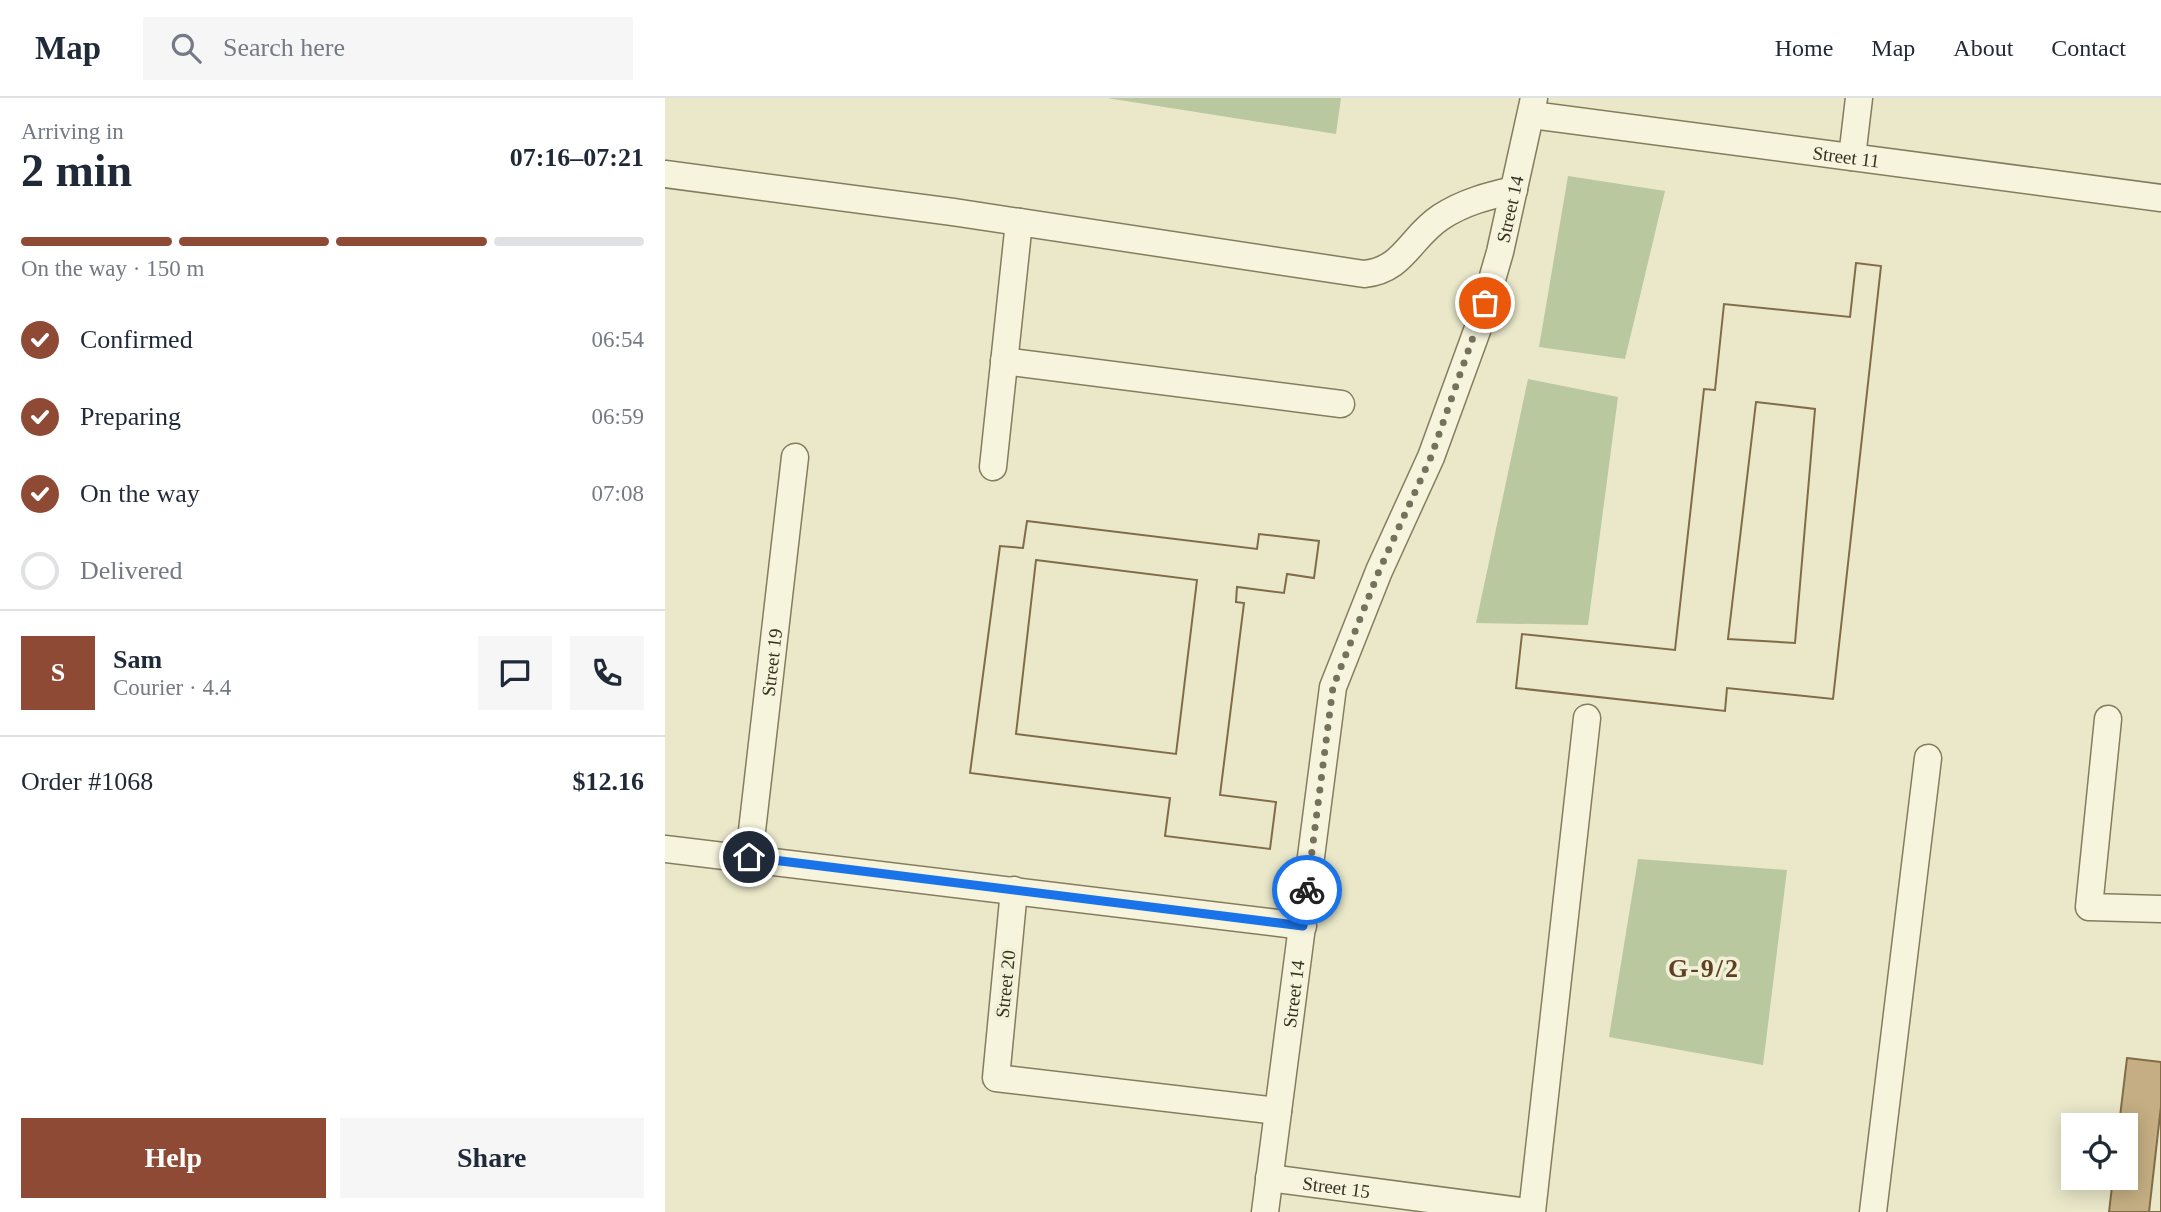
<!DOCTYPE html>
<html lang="en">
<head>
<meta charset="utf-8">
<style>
  body { margin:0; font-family:"Times New Roman",serif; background:#f6f6f7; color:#1f2937; height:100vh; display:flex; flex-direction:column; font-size:26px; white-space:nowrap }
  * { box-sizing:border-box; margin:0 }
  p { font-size:23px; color:#747a83 }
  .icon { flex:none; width:38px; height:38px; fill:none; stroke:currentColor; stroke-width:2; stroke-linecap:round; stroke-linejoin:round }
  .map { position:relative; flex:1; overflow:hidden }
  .panel { display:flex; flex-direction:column; background:#fff; width:665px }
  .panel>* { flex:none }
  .fabs { position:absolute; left:1396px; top:1015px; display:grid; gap:14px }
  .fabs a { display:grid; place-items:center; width:77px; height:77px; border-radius:0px; background:#fff; box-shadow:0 4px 18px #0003; font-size:35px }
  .pin { position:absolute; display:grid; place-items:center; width:60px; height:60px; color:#fff; margin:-30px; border:4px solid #fff; border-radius:50%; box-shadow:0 2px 7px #0007 }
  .courier { position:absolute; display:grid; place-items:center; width:70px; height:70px; margin:-35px; border:5px solid #1a73e8; border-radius:50%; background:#fff; color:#222; box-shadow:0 2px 9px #0007 }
  .summary em { font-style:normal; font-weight:600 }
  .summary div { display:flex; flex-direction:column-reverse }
  .summary { display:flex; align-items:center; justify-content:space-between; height:119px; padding:0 21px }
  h1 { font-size:46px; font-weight:600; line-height:52px }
  .bar { display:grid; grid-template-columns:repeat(4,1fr); gap:10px 7px; align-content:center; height:84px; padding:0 21px }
  .bar i { height:9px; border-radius:5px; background:#e0e1e3 }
  .bar .active { background:#8e4a35 }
  .bar p { grid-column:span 4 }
  .line { display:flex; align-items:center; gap:18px; padding:0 21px; border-top:2px solid #e0e1e3 }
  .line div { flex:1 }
  .round { display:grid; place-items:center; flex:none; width:74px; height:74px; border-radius:0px; background:#f6f6f7 }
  ol { padding:0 21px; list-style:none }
  li { display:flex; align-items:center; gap:21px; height:77px }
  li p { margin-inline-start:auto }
  li .icon { padding:7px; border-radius:50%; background:#8e4a35; color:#fff; stroke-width:4 }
  li:last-child { color:#747a83 }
  li i { width:38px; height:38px; border:4px solid #e0e1e3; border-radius:50% }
  .button { display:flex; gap:14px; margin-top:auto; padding:14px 21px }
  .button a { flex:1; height:80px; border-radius:0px; background:#8e4a35; color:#fff; font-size:28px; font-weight:600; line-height:80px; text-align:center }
  .button a+a { background:#f6f6f7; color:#1f2937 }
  header { display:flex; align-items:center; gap:42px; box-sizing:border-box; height:98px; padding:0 35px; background:#fff; border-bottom:2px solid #e0e1e3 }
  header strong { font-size:33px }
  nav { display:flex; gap:38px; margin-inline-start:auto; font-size:24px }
  .search { width:490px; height:63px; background:#f6f6f7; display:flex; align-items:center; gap:18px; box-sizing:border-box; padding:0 24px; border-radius:0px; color:#747a83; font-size:26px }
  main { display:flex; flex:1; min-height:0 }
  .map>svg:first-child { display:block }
  .green { fill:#b9c89e }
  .building { fill:#c5ae83; stroke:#826c48; stroke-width:2; fill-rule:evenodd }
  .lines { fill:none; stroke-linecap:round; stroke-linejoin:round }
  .minor-casing { stroke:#857c5f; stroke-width:29 }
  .minor { stroke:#f6f4dc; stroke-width:26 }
  .done { stroke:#76715c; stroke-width:7; stroke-dasharray:0 12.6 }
  .route { stroke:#1a73e8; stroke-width:9 }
  .labels { text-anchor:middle; stroke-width:7; stroke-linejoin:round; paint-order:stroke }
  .street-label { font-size:19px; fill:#373121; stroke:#f2f1d8 }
  .district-label { font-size:26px; font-weight:bold; letter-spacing:2px; fill:#5f3f25; stroke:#f2f1d8 }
</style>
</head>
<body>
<header>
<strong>Map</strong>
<div class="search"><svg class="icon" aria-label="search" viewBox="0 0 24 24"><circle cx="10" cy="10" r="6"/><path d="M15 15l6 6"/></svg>Search here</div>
<nav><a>Home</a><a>Map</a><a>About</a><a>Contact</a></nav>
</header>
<main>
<section class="panel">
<div class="summary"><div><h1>2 min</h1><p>Arriving in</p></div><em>07:16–07:21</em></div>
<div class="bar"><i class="active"></i><i class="active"></i><i class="active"></i><i></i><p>On the way · 150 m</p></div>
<ol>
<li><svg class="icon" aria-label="check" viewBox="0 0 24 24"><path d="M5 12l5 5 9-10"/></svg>Confirmed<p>06:54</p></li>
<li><svg class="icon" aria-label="check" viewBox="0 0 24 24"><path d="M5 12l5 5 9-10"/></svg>Preparing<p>06:59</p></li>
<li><svg class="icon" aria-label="check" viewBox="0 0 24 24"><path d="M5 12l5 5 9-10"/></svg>On the way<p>07:08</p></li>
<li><i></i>Delivered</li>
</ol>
<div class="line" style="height:126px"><b class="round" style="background:#8e4a35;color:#fff">S</b><div><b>Sam</b><p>Courier · 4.4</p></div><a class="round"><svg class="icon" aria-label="chat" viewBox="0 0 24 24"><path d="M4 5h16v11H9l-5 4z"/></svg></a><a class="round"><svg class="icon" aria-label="phone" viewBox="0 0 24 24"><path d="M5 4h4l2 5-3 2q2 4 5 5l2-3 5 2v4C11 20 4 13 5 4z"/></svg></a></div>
<div class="line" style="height:91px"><div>Order #1068</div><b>$12.16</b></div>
<div class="button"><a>Help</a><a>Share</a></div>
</section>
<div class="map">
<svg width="1496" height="1114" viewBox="0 0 1496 1114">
  <rect width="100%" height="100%" fill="#eae8c9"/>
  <!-- green -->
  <path class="green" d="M442 0H676L671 36Z
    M903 78 1000 93 960 261 874 249Z
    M863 281 953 299 923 527 811 525Z
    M973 761 1122 772 1098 967 944 939Z"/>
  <!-- building -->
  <path class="building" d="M1191 165 1216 168 1168 601 1062 590 1060 613 851 590 857 536 1010 552 1039 291 1050 292 1059 206 1185 219ZM1091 304 1150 311 1130 545 1063 541Z
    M1191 165 1216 168 1168 601 1062 590 1060 613 851 590 857 536 1010 552 1039 291 1050 292 1059 206 1185 219Z
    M1091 304 1150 311 1130 545 1063 541Z
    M362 423 592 451 594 436 654 443 649 480 622 476 619 495 572 489 571 504 579 505 555 697 611 704 605 751 500 738 505 700 305 675 335 448 358 450ZM371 462 532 482 511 656 351 636Z
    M362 423 592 451 594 436 654 443 649 480 622 476 619 495 572 489 571 504 579 505 555 697 611 704 605 751 500 738 505 700 305 675 335 448 358 450Z
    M371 462 532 482 511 656 351 636Z
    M1462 960 1496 964V1114H1444L1448 1080H1461V1027H1454Z
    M1496 1008V1114H1484Z"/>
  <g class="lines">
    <defs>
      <g id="minor">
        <path id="s1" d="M867 17 1496 100"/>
        <path d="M1187 59 1194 0"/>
        <path d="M0 76 288 114 699 176C739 172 745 139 776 119 799 104 823 98 849 92"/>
        <path d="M339 263 676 306"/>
        <path d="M328 369 354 124"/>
        <path d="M1443 621 1424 809 1496 811"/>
        <path d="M0 751 638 828"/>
        <path id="s2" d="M84 759 130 359"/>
        <path d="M349 792 331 980 613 1013"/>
        <path id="s3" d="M604 1080 863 1114"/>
        <path id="s4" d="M600 1114 668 589 714 473 766 359 813 230 835 154 869 0"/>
        <path d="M867 1114 922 620"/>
        <path d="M1208 1114 1263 660"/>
      </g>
    </defs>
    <!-- minor casing -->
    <use href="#minor" class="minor-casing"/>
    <!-- minor -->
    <use href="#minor" class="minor"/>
  </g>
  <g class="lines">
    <!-- done -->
    <path class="done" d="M642 792 668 589 714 473 766 359 820 205"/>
    <!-- route -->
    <path class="route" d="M84 759 638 828 642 792"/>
  </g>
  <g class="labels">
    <!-- street labels -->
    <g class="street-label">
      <text dy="7" stroke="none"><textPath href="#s1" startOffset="317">Street 11</textPath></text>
      <text dy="7" stroke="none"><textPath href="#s4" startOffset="1040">Street 14</textPath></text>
      <text dy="7" stroke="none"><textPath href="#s2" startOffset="196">Street 19</textPath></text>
      <text transform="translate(340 886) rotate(-84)" y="7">Street 20</text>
      <text dy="7" stroke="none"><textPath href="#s4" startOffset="220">Street 14</textPath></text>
      <text dy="7" stroke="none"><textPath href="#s3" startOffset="68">Street 15</textPath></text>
    </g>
    <!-- district labels -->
    <g class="district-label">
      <text x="1039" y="879">G-9/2</text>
    </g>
  </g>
</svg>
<div class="fabs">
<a><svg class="icon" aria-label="locate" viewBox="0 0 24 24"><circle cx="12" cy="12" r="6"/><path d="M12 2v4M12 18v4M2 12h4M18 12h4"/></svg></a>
</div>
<div class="pin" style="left:820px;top:205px;background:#ea580c"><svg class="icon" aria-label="bag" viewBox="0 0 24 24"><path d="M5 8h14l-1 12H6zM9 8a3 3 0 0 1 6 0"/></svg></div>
<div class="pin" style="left:84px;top:759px;background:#1f2937"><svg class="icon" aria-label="home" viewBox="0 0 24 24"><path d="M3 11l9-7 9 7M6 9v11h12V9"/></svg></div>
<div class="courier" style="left:642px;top:792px"><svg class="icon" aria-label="bike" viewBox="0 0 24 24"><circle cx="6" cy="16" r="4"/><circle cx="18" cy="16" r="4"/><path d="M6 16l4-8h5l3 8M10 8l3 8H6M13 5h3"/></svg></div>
</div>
</main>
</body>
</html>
